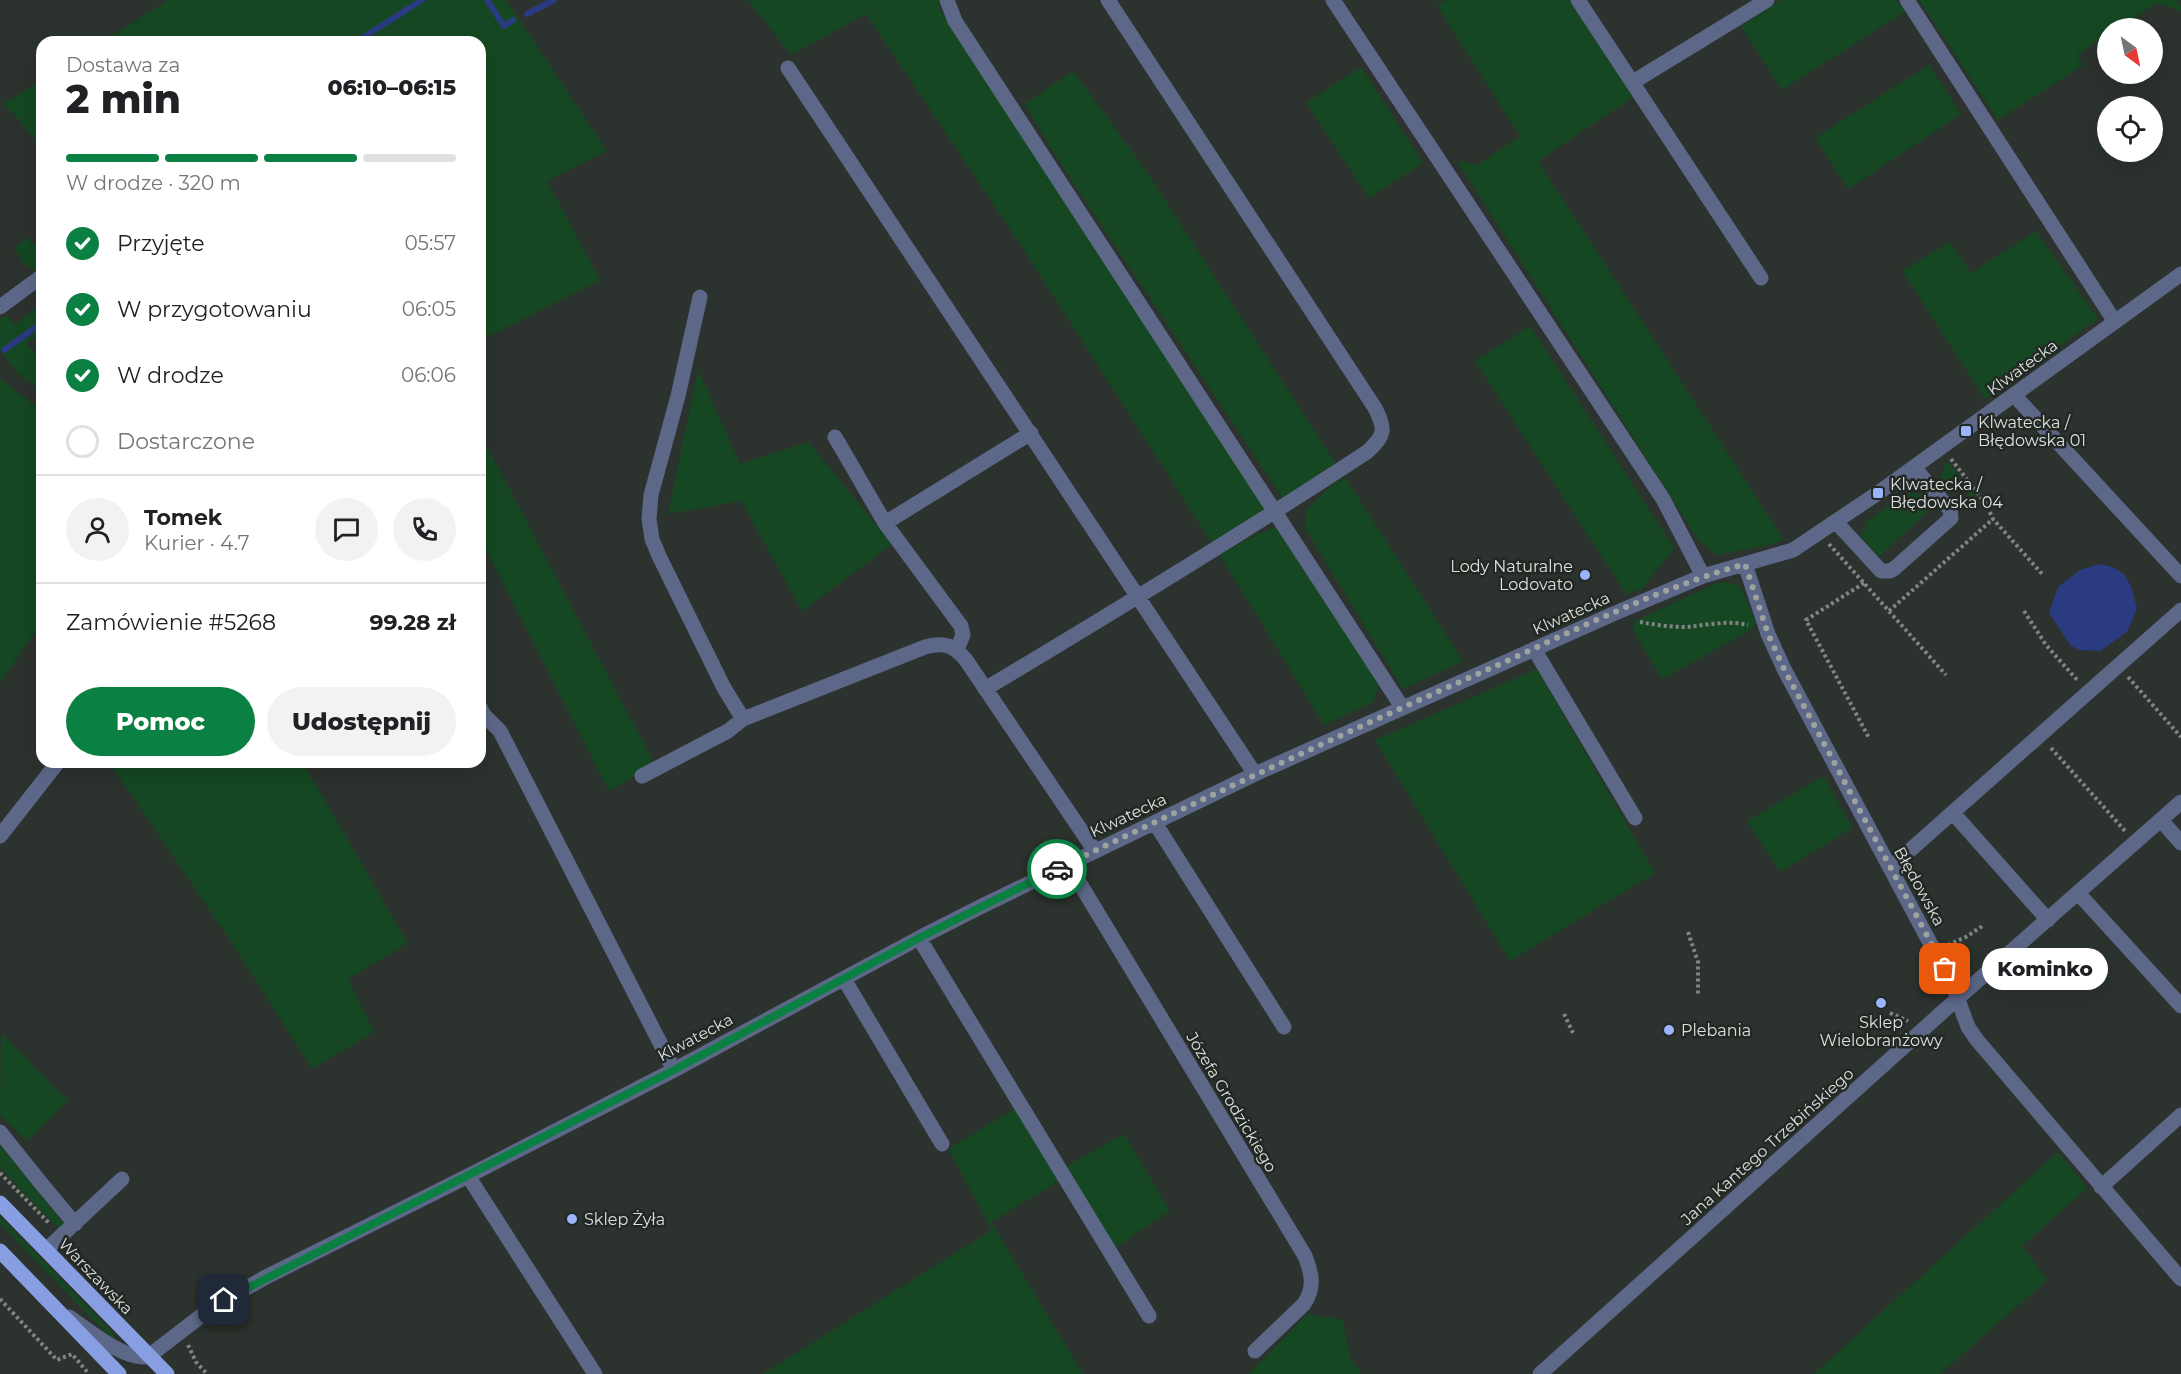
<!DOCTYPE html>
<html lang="pl">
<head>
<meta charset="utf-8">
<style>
  body { margin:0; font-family:Montserrat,sans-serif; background:#f2f2f2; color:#202124; height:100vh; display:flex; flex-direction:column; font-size:22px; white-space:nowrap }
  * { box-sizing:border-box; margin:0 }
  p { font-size:20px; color:#757577 }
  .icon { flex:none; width:33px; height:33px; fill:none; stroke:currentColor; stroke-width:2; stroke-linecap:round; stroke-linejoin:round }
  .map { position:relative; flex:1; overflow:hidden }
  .side { position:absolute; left:36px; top:36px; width:450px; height:732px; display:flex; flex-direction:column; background:#fff; border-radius:18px; box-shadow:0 6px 24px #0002 }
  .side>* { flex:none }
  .needle { width:39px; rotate:147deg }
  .buttons { position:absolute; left:2097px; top:18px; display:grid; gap:12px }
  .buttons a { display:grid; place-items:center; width:66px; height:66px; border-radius:50%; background:#fff; box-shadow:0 6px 24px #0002; font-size:30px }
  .pin { position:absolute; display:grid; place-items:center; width:51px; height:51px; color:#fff; margin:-26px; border-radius:12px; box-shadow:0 3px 9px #0006 }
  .courier { position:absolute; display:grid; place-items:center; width:60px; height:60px; margin:-30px; border:4px solid #0b8043; border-radius:50%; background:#fff; color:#222; box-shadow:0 2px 8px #0007 }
  .bubble { position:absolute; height:42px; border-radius:21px; background:#fff; box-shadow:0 6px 24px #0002; font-size:20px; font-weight:800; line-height:42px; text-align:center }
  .headline em { font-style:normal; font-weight:800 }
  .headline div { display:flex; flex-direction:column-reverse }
  .headline { display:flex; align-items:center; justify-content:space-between; height:102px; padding:0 30px }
  h1 { font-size:39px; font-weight:800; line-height:45px }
  .bar { display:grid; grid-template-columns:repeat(4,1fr); gap:9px 6px; align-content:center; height:72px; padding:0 30px }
  .bar i { height:8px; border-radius:4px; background:#e0e0e0 }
  .bar .on { background:#0b8043 }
  .bar p { grid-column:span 4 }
  .line { display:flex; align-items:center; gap:15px; padding:0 30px; border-top:2px solid #e0e0e0 }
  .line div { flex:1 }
  .round { display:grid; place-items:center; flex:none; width:63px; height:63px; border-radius:32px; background:#f2f2f2 }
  ol { padding:0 30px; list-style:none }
  li { display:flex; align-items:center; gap:18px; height:66px }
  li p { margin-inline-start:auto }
  li .icon { padding:6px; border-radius:50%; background:#0b8043; color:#fff; stroke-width:4 }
  li:last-child { color:#757577 }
  li i { width:33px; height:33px; border:3px solid #e0e0e0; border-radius:50% }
  .action { display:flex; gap:12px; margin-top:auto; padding:12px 30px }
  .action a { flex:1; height:69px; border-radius:36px; background:#0b8043; color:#fff; font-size:24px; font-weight:800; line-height:69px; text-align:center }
  .action a+a { background:#f2f2f2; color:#202124 }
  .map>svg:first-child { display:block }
  .green { fill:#154822 }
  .water { fill:#2a3b82 }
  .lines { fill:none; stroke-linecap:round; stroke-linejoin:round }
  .stream { stroke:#2a3b82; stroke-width:6 }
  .path { stroke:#818682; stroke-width:4; stroke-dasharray:3 3; stroke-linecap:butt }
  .minor { stroke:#5d6889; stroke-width:15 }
  .major { stroke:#889ee2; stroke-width:15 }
  .done { stroke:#9fa39f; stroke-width:6; stroke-dasharray:0 10.8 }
  .route { stroke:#0b8043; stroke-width:8 }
  .poi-dot { fill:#9cb4fd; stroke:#222823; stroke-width:2 }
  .labels { text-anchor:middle; stroke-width:5; stroke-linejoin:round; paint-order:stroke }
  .street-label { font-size:16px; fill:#dde0dd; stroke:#222823 }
  .poi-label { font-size:16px; fill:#dde0dd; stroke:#222823; text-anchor:start }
</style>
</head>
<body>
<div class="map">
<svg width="2181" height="1374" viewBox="0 0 2181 1374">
  <rect width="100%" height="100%" fill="#2c322d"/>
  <!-- green -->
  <path class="green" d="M168 0H506L607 151 547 181 600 280 480 341V42H102Z
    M748 0H939L940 10 1023 126 1273 512 1213 545 1027 255 866 14 791 55Z
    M1446 0H1569L1635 96 1538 161 1784 540 1765 546 1717 555 1699 541 1457 161 1478 165 1520 136 1437 6Z
    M1781 0H1896L1906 11 1782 90 1741 26Z
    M1919 0H2177L2181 6V11L2158 3 2118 28H2108L2107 35 2077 55 2083 65 1998 120Z
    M1929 65 1961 114 1848 189 1815 138Z
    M1361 67 1423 163 1369 198 1306 103Z
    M1073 71 1147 172 1335 463 1284 500 1061 164 1025 104Z
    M42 80V148L14 114 3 104Z
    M2036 231 2098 319 1985 399 1902 271 1950 242 1971 273Z
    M28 237 33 245 42 239V263L33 270 24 264 14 248Z
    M42 303V333L27 343 42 362V392L16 372 0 350V319L6 315 14 325Z
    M1530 326 1674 548 1642 589 1626 594 1475 361Z
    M698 370 740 464 808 442 892 544 802 611 741 501 668 514Z
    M0 379 42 411V622L0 683Z
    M480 433 655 765 609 791 480 538Z
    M1948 462 1976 497V504L1955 480 1944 488 1940 484 1944 465Z
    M1345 477 1463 661 1403 689 1305 528 1307 509 1333 484Z
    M1908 493 1926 495 1935 505 1878 557 1861 536 1867 521Z
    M1273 528 1287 532 1379 685 1373 702 1324 725 1220 555 1253 536Z
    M1720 582 1740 585 1756 623 1749 631 1662 679 1634 632V621Z
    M1537 669 1655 873 1510 961 1375 740Z
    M109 762H302L408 943 348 979 374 1032 312 1069 230 940Z
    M1824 776 1852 828 1780 872 1747 821Z
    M1 1033 68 1101 27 1141 0 1115Z
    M1026 1102 1065 1167 1124 1134 1170 1211 1115 1248 1071 1174 991 1222 1083 1374H763L992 1230 948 1149Z
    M0 1145 64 1224 59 1229 0 1168Z
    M2058 1152 2087 1188 2022 1246 2047 1280 1940 1374H1814Z
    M0 1216 113 1333 115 1339 111 1338 0 1224Z
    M1307 1314 1343 1320 1350 1357 1361 1374H1249Z"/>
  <!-- water -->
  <path class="water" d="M2100 564 2113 567 2125 575 2132 589 2137 608 2127 632 2100 651 2080 650 2071 646 2049 613 2058 587 2080 570Z"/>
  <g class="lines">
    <!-- stream -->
    <path class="stream" d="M487 0 504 26 513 20
      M527 14 554 0
      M356 42 422 0
      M4 350 42 323"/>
    <!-- path -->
    <path class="path" d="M1951 459 1986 504 1993 519 2043 575
      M1829 544 1946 675
      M1864 583 1806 620 1869 738
      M1889 611 1993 519
      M2024 611 2046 645 2078 681
      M1640 622C1655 625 1671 627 1687 627 1707 625 1728 620 1748 625
      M2128 677 2181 737
      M2051 748 2126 832
      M1688 932 1698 962V995
      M1948 945 1966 937 1984 925
      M1890 1013 1908 1021
      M1564 1014 1574 1035
      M0 1173 50 1224
      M0 1299 57 1360 72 1354 89 1374
      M188 1345 196 1362 207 1374"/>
    <!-- minor -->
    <path class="minor" d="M947 0 955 21 1402 707
      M1333 0 1663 499 1703 576
      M1578 0 1761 278
      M1907 0 2115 322
      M788 68 1255 774
      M1633 82 1767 0
      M700 297 678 396 651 495 649 519 652 539 659 556 724 688 743 719
      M0 307 42 276
      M2014 395 2181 576
      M835 437 885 523 961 626 963 635 957 649
      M1836 522 1881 571H1890L1895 568 1951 518 1950 510 1914 467
      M885 523 1031 433
      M1745 564 1768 634 1784 669 1953 986 1968 1027 1977 1040 2181 1279
      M1534 649 1635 818
      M985 689C1114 612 1242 534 1367 452 1385 436 1386 429 1375 408L1108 0
      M480 707 483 714 500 731 674 1070
      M642 776 728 731 743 719 925 647C944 642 954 645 966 660L1095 851
      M1953 813 2048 920
      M2161 820 2181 843
      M1155 823 1284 1027
      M0 836 58 762
      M1068 864 1305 1256C1312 1274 1315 1287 1304 1304L1255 1351
      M1890 868 2181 610
      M2078 893 2181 1006
      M919 938 1149 1316
      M844 979 942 1144
      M0 1132 40 1182 75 1224
      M468 1176 595 1374
      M2101 1187 2181 1115
      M46 1250 122 1179
      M69 1317C87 1329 127 1363 149 1356L210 1309 264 1278 468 1176 674 1070 919 938 984 905 1255 774 1613 614 1703 576 1793 550 1878 493 2181 274
      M1540 1374 1958 998 2181 802"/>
    <!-- major -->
    <path class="major" d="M0 1203 167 1374
      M0 1251 119 1374"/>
  </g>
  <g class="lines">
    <!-- done -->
    <path class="done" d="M1057 869C1200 800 1344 733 1489 669 1573 631 1657 589 1745 564L1768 634 1784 669 1945 969"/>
    <!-- route -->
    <path class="route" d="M224 1300 674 1070 919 938 1057 869"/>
  </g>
  <!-- markers -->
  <g class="poi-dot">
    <rect x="1960" y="425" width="12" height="12" rx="3"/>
    <rect x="1872" y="487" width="12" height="12" rx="3"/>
    <circle cx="1585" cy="575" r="6"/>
    <circle cx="1881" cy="1003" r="6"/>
    <circle cx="1669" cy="1030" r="6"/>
    <circle cx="572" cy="1219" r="6"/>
  </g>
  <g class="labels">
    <!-- street labels -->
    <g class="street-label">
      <text transform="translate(2022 367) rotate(-36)" y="6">Klwatecka</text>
      <text transform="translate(1571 613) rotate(-24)" y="6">Klwatecka</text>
      <text transform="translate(1128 815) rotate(-25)" y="6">Klwatecka</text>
      <text transform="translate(1920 886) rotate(61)" y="6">Błędowska</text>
      <text transform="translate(695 1037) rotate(-28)" y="6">Klwatecka</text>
      <text transform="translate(1232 1102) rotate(59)" y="6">Józefa Grodzickiego</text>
      <text transform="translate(1767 1146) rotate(-42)" y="6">Jana Kantego Trzebińskiego</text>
      <text transform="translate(96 1276) rotate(46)" y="6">Warszawska</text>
    </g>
    <!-- poi labels -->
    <g class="poi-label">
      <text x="1978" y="428">Klwatecka /<tspan x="1978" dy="18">Błędowska 01</tspan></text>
      <text x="1890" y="490">Klwatecka /<tspan x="1890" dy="18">Błędowska 04</tspan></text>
      <text x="1573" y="572" text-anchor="end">Lody Naturalne<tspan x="1573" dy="18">Lodovato</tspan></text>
      <text x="1881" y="1028" text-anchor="middle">Sklep<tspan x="1881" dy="18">Wielobranżowy</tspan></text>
      <text x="1681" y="1036">Plebania</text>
      <text x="584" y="1225">Sklep Żyła</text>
    </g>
  </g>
</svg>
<div class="buttons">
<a><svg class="needle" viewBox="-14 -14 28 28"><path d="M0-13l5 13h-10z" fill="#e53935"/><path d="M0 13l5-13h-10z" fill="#757577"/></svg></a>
<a><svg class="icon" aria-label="locate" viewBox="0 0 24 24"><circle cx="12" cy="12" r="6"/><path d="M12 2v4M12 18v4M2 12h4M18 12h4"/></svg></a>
</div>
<div class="pin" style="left:1945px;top:969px;background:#ea580c"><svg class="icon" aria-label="bag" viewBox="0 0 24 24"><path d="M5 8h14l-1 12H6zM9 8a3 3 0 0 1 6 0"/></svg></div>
<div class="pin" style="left:224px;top:1300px;background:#1f2937"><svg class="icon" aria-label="home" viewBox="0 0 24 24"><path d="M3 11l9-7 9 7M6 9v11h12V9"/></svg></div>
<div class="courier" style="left:1057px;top:869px"><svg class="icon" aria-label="car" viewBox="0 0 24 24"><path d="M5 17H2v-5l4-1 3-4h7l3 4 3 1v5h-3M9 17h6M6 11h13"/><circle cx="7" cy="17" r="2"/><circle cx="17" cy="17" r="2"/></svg></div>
<div class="bubble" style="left:1982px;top:948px;width:126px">Kominko</div>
<section class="side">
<div class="headline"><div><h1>2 min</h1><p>Dostawa za</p></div><em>06:10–06:15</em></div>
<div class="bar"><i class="on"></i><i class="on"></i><i class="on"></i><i></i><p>W drodze · 320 m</p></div>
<ol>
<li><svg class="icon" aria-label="check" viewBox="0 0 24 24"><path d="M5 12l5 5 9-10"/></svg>Przyjęte<p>05:57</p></li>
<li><svg class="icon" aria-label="check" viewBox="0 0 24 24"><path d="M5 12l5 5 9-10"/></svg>W przygotowaniu<p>06:05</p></li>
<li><svg class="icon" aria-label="check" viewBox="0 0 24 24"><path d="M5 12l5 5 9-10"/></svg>W drodze<p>06:06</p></li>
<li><i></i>Dostarczone</li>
</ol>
<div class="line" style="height:108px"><a class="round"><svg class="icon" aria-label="person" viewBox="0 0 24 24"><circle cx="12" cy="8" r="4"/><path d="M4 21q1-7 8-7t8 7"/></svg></a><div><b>Tomek</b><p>Kurier · 4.7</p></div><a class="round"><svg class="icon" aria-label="chat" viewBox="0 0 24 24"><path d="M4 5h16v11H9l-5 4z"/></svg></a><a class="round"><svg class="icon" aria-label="phone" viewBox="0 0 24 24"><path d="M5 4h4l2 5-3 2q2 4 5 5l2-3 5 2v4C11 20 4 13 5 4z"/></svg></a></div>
<div class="line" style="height:78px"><div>Zamówienie #5268</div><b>99.28 zł</b></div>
<div class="action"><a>Pomoc</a><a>Udostępnij</a></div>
</section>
</div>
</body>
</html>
